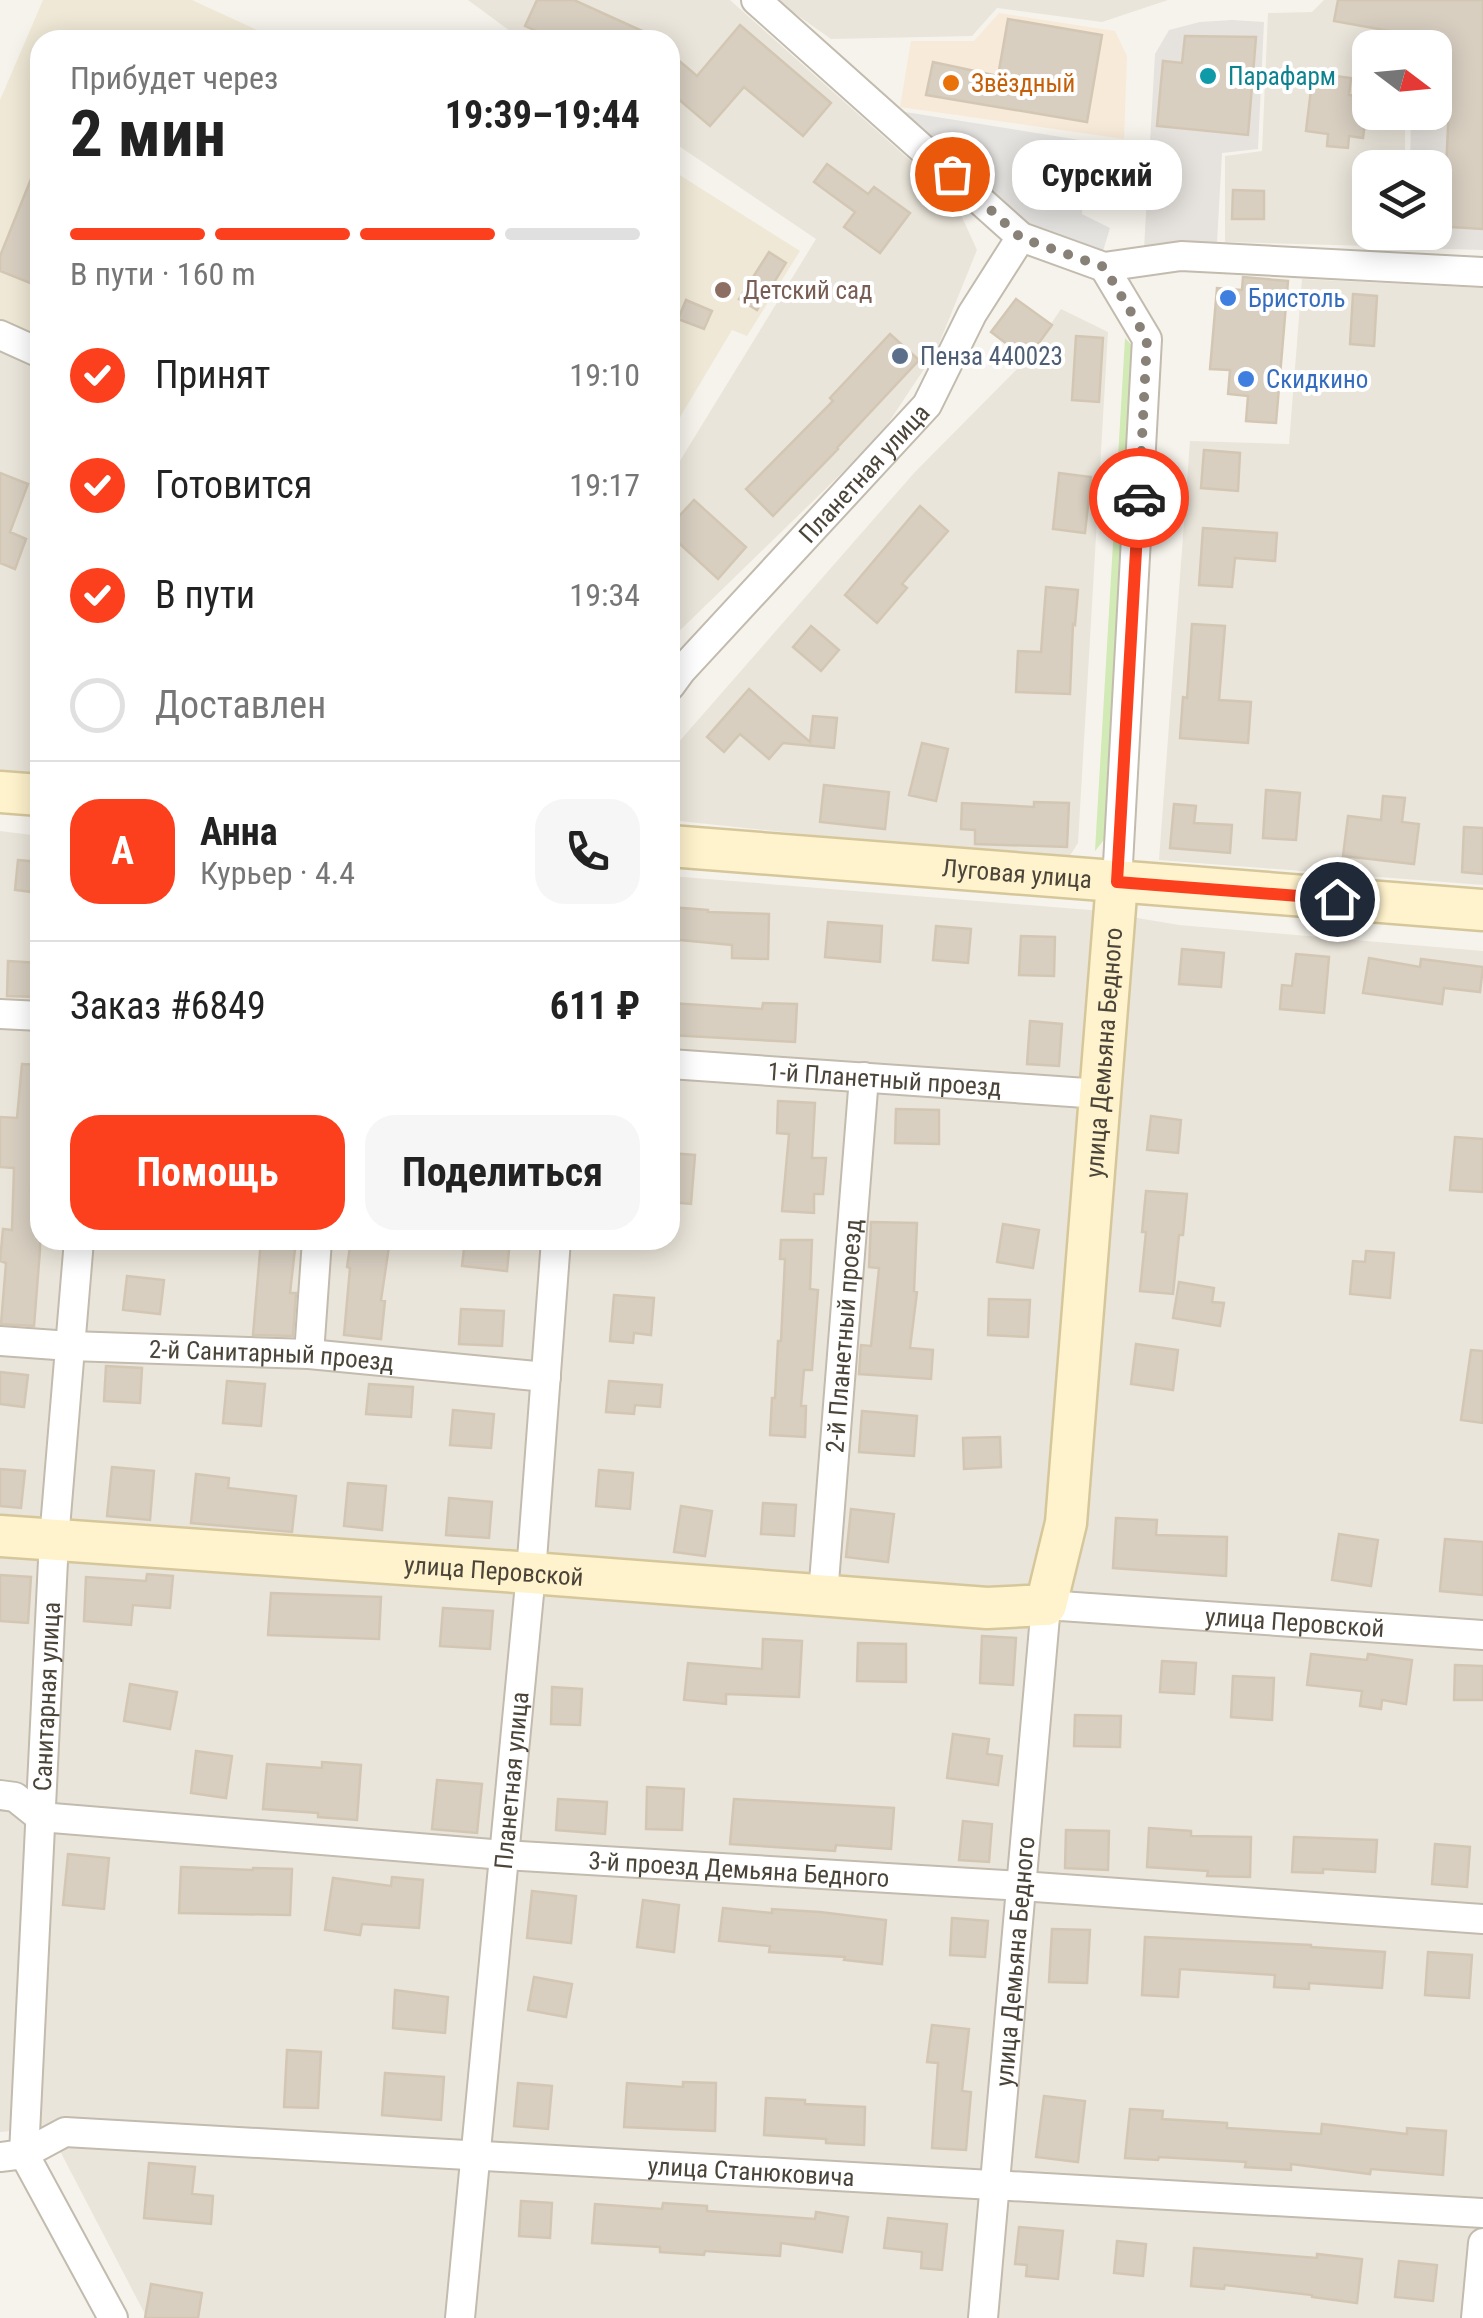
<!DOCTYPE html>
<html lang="ru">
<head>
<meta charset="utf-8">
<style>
  body { margin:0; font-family:"Roboto Condensed",sans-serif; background:#f6f6f6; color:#222; height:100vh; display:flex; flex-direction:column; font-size:38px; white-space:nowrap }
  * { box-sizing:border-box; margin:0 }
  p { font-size:32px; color:#767676 }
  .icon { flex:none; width:55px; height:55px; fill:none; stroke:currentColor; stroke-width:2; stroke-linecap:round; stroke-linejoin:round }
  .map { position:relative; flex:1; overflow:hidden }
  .drawer { position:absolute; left:30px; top:30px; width:650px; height:1220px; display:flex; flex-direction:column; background:#fff; border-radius:30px; box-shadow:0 5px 25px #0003 }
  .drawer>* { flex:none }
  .needle { width:65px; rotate:106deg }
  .tools { position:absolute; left:1352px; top:30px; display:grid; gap:20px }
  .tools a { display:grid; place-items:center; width:100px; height:100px; border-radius:20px; background:#fff; box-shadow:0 5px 25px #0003; font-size:50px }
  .pin { position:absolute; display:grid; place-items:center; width:85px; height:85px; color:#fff; margin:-42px; border:5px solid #fff; border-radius:50%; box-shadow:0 2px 10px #0007 }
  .courier { position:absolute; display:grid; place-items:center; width:100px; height:100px; margin:-50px; border:8px solid #fc3f1d; border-radius:50%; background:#fff; color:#222; box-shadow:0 2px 12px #0007 }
  .bubble { position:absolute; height:70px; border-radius:30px; background:#fff; box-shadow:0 5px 25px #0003; font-size:32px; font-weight:700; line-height:70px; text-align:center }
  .head em { font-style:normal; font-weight:700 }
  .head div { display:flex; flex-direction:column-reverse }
  .head { display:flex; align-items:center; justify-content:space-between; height:170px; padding:0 40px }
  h1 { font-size:65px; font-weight:700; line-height:75px }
  .bar { display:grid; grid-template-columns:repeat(4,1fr); gap:15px 10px; align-content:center; height:120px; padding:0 40px }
  .bar i { height:12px; border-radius:8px; background:#e0e0e0 }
  .bar .active { background:#fc3f1d }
  .bar p { grid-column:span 4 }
  .line { display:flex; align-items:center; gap:25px; padding:0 40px; border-top:2px solid #e0e0e0 }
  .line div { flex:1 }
  .round { display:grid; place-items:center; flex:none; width:105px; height:105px; border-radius:30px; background:#f6f6f6 }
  ol { padding:0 40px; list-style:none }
  li { display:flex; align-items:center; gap:30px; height:110px }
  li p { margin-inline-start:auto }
  li .icon { padding:10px; border-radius:50%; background:#fc3f1d; color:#fff; stroke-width:4 }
  li:last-child { color:#767676 }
  li i { width:55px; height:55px; border:5px solid #e0e0e0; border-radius:50% }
  .primary-button { display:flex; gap:20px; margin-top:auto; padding:20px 40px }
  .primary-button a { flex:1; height:115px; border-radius:30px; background:#fc3f1d; color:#fff; font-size:40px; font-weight:700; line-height:115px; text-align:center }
  .primary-button a+a { background:#f6f6f6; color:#222 }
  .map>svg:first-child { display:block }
  .residential { fill:#eae5da }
  .commercial { fill:#f7ead8 }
  .industrial { fill:#e6e2dd }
  .education { fill:#efe8d6 }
  .green { fill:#d2eab5 }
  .parking { fill:#e5e3e0 }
  .building { fill:#d8cfc1; stroke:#d3c7b4; stroke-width:2.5 }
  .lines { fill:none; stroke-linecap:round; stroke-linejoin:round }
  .street-casing { stroke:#c2bbae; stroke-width:32 }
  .secondary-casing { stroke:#d6c79b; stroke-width:45 }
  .street { stroke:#fff; stroke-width:28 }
  .secondary { stroke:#fff3cd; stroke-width:40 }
  .done { stroke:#878178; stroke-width:10; stroke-dasharray:0 18 }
  .route { stroke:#fc3f1d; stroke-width:12 }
  .culture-dot { fill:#0f9aa8; stroke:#fff; stroke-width:4 }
  .food-dot { fill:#e8710a; stroke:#fff; stroke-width:4 }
  .education-dot { fill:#8d6e63; stroke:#fff; stroke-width:4 }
  .shop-dot { fill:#3f7fe0; stroke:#fff; stroke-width:4 }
  .service-dot { fill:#5c6f8a; stroke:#fff; stroke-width:4 }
  .labels { text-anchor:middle; stroke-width:8; stroke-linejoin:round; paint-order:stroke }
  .culture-label { font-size:25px; fill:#0d838f; stroke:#fff; text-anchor:start }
  .food-label { font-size:25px; fill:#c56008; stroke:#fff; text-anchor:start }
  .education-label { font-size:25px; fill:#785e54; stroke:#fff; text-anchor:start }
  .shop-label { font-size:25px; fill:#366cbe; stroke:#fff; text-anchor:start }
  .service-label { font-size:25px; fill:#4e5e75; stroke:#fff; text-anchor:start }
  .street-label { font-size:25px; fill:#4b4439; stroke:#fff }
</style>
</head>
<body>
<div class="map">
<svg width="1483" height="2318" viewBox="0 0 1483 2318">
  <rect width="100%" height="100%" fill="#f6f3ec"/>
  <!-- residential -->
  <path class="residential" d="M468 0H730L913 163 951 193 977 250 936 351 879 437 670 640V477L816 239 670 140V40H522Z
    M776 0H1168L1102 22 997 8 972 36 831 39Z
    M1324 0H1392L1394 32 1405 36V47L1370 48V112L1405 113V167L1370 168V232L1405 233V247L1225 242V156L1262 151 1268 13 1312 12Z
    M1302 279 1483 288V885L1159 860 1190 441 1289 444Z
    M1061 309 1108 332 1078 843 1069 857 983 853 670 820V752L914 473 1027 359Z
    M0 345 40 361V778L0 775Z
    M0 831 40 836V1006L0 1003Z
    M670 876 1090 910 1179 925 1483 951V2318H147L48 2128 0 2132V1025L40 1028V1240H670Z"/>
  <!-- commercial -->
  <path class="commercial" d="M999 13 1115 31 1127 56 1124 139 900 107 911 41H974Z"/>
  <!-- industrial -->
  <path class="industrial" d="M1232 20 1264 22 1258 149 1222 153 1217 243 1144 249 1155 54 1169 30 1200 22Z
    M1483 33V250L1409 248 1410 233 1435 232V168L1410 167 1411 113 1435 112V48L1412 47V36Z"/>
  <!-- education -->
  <path class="education" d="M43 0H192L279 40H40V342L0 324V100Z
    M670 169 800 251 747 336 732 330 670 434Z"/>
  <!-- green -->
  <path class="green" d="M1125 338 1137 351 1111 831 1095 851Z"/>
  <!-- parking -->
  <path class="parking" d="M899 111 1086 141 1082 214 1110 228 1100 261 1021 234Z"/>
  <!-- building -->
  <path class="building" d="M537 0H574L662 40H556L525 26Z
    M1338 0H1483V229L1436 226 1438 190 1445 191 1449 106 1435 107V48H1412V35L1334 21Z
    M1008 19 1102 35 1087 122 926 95 933 62 998 76Z
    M740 25 831 103 803 136 744 87 710 126 670 92V53L697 76Z
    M1185 36 1256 37 1248 135 1157 126 1163 61 1182 63Z
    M1313 73 1351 78 1349 95 1368 98 1363 138 1349 136 1348 148 1327 146 1328 134 1306 131Z
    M39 159H40V287L0 271V256Z
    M827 164 868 194 874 187 910 213 880 253 844 227 855 212 814 182Z
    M1233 190 1264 191V219H1232Z
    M769 252 786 263 757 310 739 299Z
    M1243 277 1288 281 1276 423 1246 421 1248 396 1228 394 1230 370 1210 369 1217 288 1242 290Z
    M1353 294 1377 296 1374 346 1350 344Z
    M1016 299 1052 325 1027 359 991 332Z
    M686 300 712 311 704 329 678 319Z
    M890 334 919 360 837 448 838 449 773 516 746 489 833 401 830 398Z
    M1076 336 1103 338 1099 402 1072 400Z
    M1204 450 1240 453 1238 491 1201 488Z
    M0 473 28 484 10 532 26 539 15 569 0 563Z
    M1059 473 1091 477 1085 533 1053 529Z
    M694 500 746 547 718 579 670 535V526Z
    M920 506 948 531 902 584 907 588 877 623 845 595Z
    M1203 528 1277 533 1275 561 1235 558 1232 587 1199 585Z
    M1046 587 1078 590 1075 625 1073 624 1070 694 1016 692 1018 651 1041 652Z
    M1192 624 1225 626 1219 700 1251 702 1248 743 1180 738 1183 697 1187 698Z
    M811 626 839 650 821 671 793 647Z
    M749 689 810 742 813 716 837 718 834 748 783 743 769 759 740 734 724 752 707 737Z
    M922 743 948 749 936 801 909 795Z
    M824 785 889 792 885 829 820 822Z
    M1266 790 1300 793 1296 840 1263 838Z
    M1383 796 1405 798 1402 822 1419 824 1414 864 1343 856 1348 816 1381 820Z
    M1034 802 1069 803 1067 847 975 844V830L961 829 962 803 1034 807Z
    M1174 804 1196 806 1194 823 1232 825 1230 853 1170 848Z
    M1464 827 1483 828V874L1462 872Z
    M18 860 40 862V893L15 890Z
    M670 907 708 910V912L769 914 768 959 732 958V945L670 939Z
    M828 922 882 926 880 962 825 957Z
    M936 926 971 929 968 963 933 960Z
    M1021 936 1055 937 1054 976 1019 975Z
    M1182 949 1224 953 1221 987 1179 984Z
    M1296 954 1329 957 1324 1013 1280 1009 1282 985 1292 986Z
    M1369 958 1420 967 1421 959 1483 967 1480 992 1444 988 1442 1004 1363 993Z
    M8 961 40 963V997L7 996Z
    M670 1003 762 1009 763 1003 797 1004 795 1042 670 1035Z
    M1030 1021 1062 1024 1059 1066 1027 1064Z
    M22 1064 40 1065V1100L31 1191H40V1250L34 1326 1 1324 6 1263 0 1261 3 1229 12 1230 14 1168 0 1167V1117L17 1118Z
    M778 1101 815 1103 812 1158H826L823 1194H814V1213L782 1211 789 1134 777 1133Z
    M896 1109 939 1110V1144L895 1143Z
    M1151 1116 1181 1120 1178 1153 1147 1150Z
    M1455 1137 1483 1139V1192L1450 1190Z
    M670 1153 695 1155 691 1204 670 1202Z
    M1146 1191 1187 1194 1183 1235H1179L1173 1294 1140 1291 1146 1232H1142Z
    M871 1222 917 1223 914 1291 917 1292 910 1348 933 1350 931 1379 859 1374 861 1345 871 1346 879 1268 869 1267Z
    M1003 1224 1039 1230 1033 1268 997 1262Z
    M261 1240H296L290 1293H296L293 1336 253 1335Z
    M351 1240H390L381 1300 385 1301 381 1339 344 1335 350 1268 347 1267Z
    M465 1240H510L507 1271 462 1266Z
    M781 1240H812L810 1289 818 1290 812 1370H804L801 1406H806L805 1437 770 1435 772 1398H775L778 1341H781L785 1259H780Z
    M1366 1251 1394 1253 1390 1298 1350 1294 1353 1261 1365 1262Z
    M127 1276 164 1280 160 1314 123 1310Z
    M1179 1282 1214 1288 1212 1302 1224 1303 1220 1326 1173 1318Z
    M614 1295 654 1298 651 1335 634 1333 633 1343 610 1341Z
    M989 1299 1030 1300 1028 1337 988 1335Z
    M461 1309 504 1311 502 1346 459 1344Z
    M1136 1344 1178 1350 1173 1390 1131 1384Z
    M1471 1350 1483 1351V1423L1461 1420Z
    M106 1366 142 1368 140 1403 104 1401Z
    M0 1372 28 1375 24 1407 0 1404Z
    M227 1381 265 1384 261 1426 223 1423Z
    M609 1381 662 1385 660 1407 635 1405 634 1414 606 1412Z
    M369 1384 413 1387 411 1417 366 1414Z
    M453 1410 494 1414 491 1448 450 1445Z
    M862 1411 917 1416 914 1456 859 1452Z
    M1000 1437 1001 1467 964 1469 963 1438Z
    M112 1467 154 1471 150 1520 107 1516Z
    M0 1469 25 1471 21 1508 0 1506Z
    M599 1470 633 1473 630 1509 596 1506Z
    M196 1474 229 1478 228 1488 296 1496 292 1532 191 1523Z
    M348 1483 386 1486 382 1530 344 1526Z
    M449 1498 492 1502 489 1538 446 1535Z
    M763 1503 796 1505 794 1536 761 1534Z
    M681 1506 712 1511 705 1556 674 1552Z
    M851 1509 894 1514 888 1562 846 1557Z
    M1116 1518 1157 1520 1156 1535 1227 1537 1226 1576 1113 1568Z
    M1339 1534 1378 1540 1371 1586 1332 1580Z
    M1445 1539 1483 1542V1595L1440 1591Z
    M147 1574 173 1576 170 1608 133 1605 131 1625 84 1621 86 1577 146 1581Z
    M0 1575 31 1577 28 1623 0 1621Z
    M271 1593 381 1597 379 1639 268 1635Z
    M443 1608 493 1611 490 1649 440 1646Z
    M982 1636 1016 1638 1013 1685 980 1683Z
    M763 1639 802 1641 799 1697 726 1694V1704L684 1700 688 1663 762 1669Z
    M858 1643 906 1644V1682L857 1681Z
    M1311 1654 1367 1660 1368 1654 1412 1660 1406 1704 1382 1700 1381 1709 1360 1706 1362 1691 1307 1685Z
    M1162 1661 1196 1663 1194 1694 1160 1692Z
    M1455 1665 1483 1666V1700H1454Z
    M1233 1676 1274 1678 1272 1720 1231 1717Z
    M130 1684 177 1692 170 1729 124 1721Z
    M552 1687 582 1689 580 1725 551 1724Z
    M1075 1715 1121 1716 1120 1747 1074 1746Z
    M953 1734 989 1739 987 1754 1002 1756 998 1785 947 1778Z
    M196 1751 232 1756 226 1798 191 1793Z
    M322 1762 361 1765 357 1820 318 1817V1813L263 1809 267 1764 322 1768Z
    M437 1780 482 1784 477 1833 432 1829Z
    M647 1787 684 1789 682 1830 646 1829Z
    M558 1799 607 1802 605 1834 556 1830Z
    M734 1799 894 1808 891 1849 836 1845 835 1851 730 1844Z
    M963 1821 992 1824 989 1862 959 1860Z
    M1149 1828 1191 1831V1836L1251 1837 1250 1877 1207 1876 1208 1871 1147 1867Z
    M1066 1830 1109 1831 1108 1870 1065 1868Z
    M1294 1837 1377 1840 1375 1872 1323 1869V1873L1292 1872Z
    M1435 1844 1470 1847 1467 1887 1432 1884Z
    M68 1854 109 1858 104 1909 63 1905Z
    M181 1867 253 1870V1868L292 1869 290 1915 179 1913Z
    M392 1877 423 1880 419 1928 362 1924 360 1935 325 1930 333 1878 391 1886Z
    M532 1891 576 1896 571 1943 527 1938Z
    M643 1900 679 1905 674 1952 637 1947Z
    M723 1908 772 1913V1909L820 1912 886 1920 882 1964 844 1960 845 1957 769 1952 770 1946 719 1941Z
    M952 1918 988 1921 985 1957 950 1955Z
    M1052 1929 1090 1930 1087 1983 1049 1982Z
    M1145 1937 1311 1945V1947L1385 1952 1382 1988 1309 1983V1989L1274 1987 1275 1975 1180 1969 1178 1997 1142 1995Z
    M1428 1952 1472 1955 1469 1998 1425 1995Z
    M534 1977 572 1984 566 2017 528 2010Z
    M395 1990 448 1997 445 2033 393 2028Z
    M932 2025 969 2029 962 2091 971 2092 966 2150 932 2148 938 2063 927 2062Z
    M287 2050 321 2052 318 2108 284 2107Z
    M385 2073 444 2077 441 2120 382 2115Z
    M683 2082 716 2083 715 2131 624 2127 627 2083 683 2087Z
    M518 2083 552 2086 548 2129 514 2126Z
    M1044 2096 1085 2101 1078 2162 1036 2157Z
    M766 2098 805 2100V2104L865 2107 864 2145 826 2143V2139L764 2135Z
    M1130 2109 1163 2111 1162 2119 1227 2123V2128L1321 2134 1322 2124 1407 2134V2128L1446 2131 1443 2175 1371 2169 1370 2174 1291 2164V2170L1245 2167 1246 2162 1159 2157 1158 2160 1125 2158Z
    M149 2163 195 2167 192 2194 213 2196 211 2224 144 2218Z
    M521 2201 552 2203 550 2238 519 2236Z
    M663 2203 707 2206V2211L815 2219 816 2212 848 2217 842 2252 781 2243 780 2256 705 2251 704 2255 660 2252V2247L592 2243 595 2204 662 2209Z
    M888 2218 947 2224 942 2270 921 2268 922 2252 884 2248Z
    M1019 2227 1063 2231 1058 2279 1026 2276 1027 2265 1015 2264Z
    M1117 2241 1146 2244 1143 2276 1114 2273Z
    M1194 2248 1317 2258V2254L1362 2259 1357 2303 1312 2297V2295L1225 2285 1224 2289 1191 2286Z
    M1399 2261 1437 2265 1433 2301 1395 2297Z
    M151 2284 202 2293 198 2318H145Z"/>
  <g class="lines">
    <defs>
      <g id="street">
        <path d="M756 0 1021 237 1104 267 1181 256 1483 272"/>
        <path d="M1104 267 1147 339 1117 882"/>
        <path d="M0 335 40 353"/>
        <path id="s1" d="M670 686 681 671 927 405 972 314 1021 237"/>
        <path d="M0 1014 40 1016"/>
        <path id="s2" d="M670 1064 1100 1094"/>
        <path id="s3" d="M0 1341 70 1346 309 1354 546 1377"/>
        <path d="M309 1354 317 1240"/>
        <path id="s4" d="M823 1595 864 1077"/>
        <path id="s5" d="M0 1795 15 1797 40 1817 504 1855 1021 1886 1483 1919"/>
        <path id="s6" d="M24 2154 54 1540 79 1240"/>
        <path d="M24 2154 113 2318"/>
        <path id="s7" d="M0 2157 24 2154 65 2132 1483 2213"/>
        <path id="s8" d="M460 2318 531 1573 556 1240"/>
        <path id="s9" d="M983 2318 1046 1605 1483 1635"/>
        <path d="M1476 2318 1483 2243"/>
      </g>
      <g id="secondary">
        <path d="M0 792 40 795"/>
        <path id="s10" d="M670 846 1483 910"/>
        <path id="s11" d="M0 1536 531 1573 987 1608 1046 1605 1066 1523 1117 882"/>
      </g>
    </defs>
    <!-- street casing -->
    <use href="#street" class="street-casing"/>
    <!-- secondary casing -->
    <use href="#secondary" class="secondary-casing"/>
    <!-- street -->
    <use href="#street" class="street"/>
    <!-- secondary -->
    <use href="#secondary" class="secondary"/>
  </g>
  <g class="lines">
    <!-- done -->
    <path class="done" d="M952 174 1021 238 1104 267 1147 339 1139 498"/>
    <!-- route -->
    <path class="route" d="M1139 498 1117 882 1337 899"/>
  </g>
  <!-- markers -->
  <circle class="culture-dot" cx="1208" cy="76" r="10"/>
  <circle class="food-dot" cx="951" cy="83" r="10"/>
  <circle class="education-dot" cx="723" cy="290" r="10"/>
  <g class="shop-dot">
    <circle cx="1228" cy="298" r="10"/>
    <circle cx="1246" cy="379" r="10"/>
  </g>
  <circle class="service-dot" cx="900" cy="356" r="10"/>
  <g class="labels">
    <!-- culture labels -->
    <g class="culture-label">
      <text x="1228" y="85">Парафарм</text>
    </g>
    <!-- food labels -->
    <g class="food-label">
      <text x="971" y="92">Звёздный</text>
    </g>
    <!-- education labels -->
    <g class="education-label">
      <text x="743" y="299">Детский сад</text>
    </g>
    <!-- shop labels -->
    <g class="shop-label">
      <text x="1248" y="307">Бристоль</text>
      <text x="1266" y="388">Скидкино</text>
    </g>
    <!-- service labels -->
    <g class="service-label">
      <text x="920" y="365">Пенза 440023</text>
    </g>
    <!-- street labels -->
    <g class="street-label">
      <text dy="9" stroke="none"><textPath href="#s1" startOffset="288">Планетная улица</textPath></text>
      <text dy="9" stroke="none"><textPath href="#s10" startOffset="348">Луговая улица</textPath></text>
      <text dy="9" stroke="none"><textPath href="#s11" startOffset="1605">улица Демьяна Бедного</textPath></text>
      <text dy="9" stroke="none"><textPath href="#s2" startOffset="215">1-й Планетный проезд</textPath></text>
      <text dy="9" stroke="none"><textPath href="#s4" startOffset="260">2-й Планетный проезд</textPath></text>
      <text dy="9" stroke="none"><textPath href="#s3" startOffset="272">2-й Санитарный проезд</textPath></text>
      <text dy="9" stroke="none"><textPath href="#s11" startOffset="495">улица Перовской</textPath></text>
      <text dy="9" stroke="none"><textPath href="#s9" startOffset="965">улица Перовской</textPath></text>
      <text dy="9" stroke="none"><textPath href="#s6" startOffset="458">Санитарная улица</textPath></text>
      <text dy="9" stroke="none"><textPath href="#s8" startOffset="540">Планетная улица</textPath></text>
      <text dy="9" stroke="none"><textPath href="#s5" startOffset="748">3-й проезд Демьяна Бедного</textPath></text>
      <text dy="9" stroke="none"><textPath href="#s9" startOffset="358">улица Демьяна Бедного</textPath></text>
      <text dy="9" stroke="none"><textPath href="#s7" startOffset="758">улица Станюковича</textPath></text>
    </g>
  </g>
</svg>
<div class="tools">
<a><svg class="needle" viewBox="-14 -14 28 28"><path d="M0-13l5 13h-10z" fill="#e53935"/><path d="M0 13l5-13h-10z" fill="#767676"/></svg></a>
<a><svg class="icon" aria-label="layers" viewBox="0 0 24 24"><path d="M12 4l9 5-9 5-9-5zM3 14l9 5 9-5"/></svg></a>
</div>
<div class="pin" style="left:952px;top:174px;background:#ea580c"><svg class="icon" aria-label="bag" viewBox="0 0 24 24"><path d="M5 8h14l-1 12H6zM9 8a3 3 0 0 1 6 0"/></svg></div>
<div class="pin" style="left:1337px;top:899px;background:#1f2937"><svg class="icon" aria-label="home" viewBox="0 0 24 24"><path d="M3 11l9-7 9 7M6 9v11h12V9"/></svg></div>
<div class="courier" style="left:1139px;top:498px"><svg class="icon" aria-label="car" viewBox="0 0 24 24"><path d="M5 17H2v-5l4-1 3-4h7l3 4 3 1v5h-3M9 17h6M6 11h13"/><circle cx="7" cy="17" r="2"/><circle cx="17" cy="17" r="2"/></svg></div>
<div class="bubble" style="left:1012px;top:140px;width:170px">Сурский</div>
<section class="drawer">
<div class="head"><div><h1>2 мин</h1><p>Прибудет через</p></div><em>19:39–19:44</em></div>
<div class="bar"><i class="active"></i><i class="active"></i><i class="active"></i><i></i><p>В пути · 160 m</p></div>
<ol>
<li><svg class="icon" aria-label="check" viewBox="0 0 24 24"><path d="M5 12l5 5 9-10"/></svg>Принят<p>19:10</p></li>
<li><svg class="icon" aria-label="check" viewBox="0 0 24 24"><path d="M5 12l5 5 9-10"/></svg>Готовится<p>19:17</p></li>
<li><svg class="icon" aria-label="check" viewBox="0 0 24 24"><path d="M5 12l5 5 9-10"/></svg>В пути<p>19:34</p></li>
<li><i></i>Доставлен</li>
</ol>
<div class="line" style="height:180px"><b class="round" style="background:#fc3f1d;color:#fff">А</b><div><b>Анна</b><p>Курьер · 4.4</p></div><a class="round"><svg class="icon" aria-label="phone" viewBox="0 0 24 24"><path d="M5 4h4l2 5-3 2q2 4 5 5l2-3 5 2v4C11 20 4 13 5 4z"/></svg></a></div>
<div class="line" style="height:130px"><div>Заказ #6849</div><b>611 ₽</b></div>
<div class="primary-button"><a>Помощь</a><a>Поделиться</a></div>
</section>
</div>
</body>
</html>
